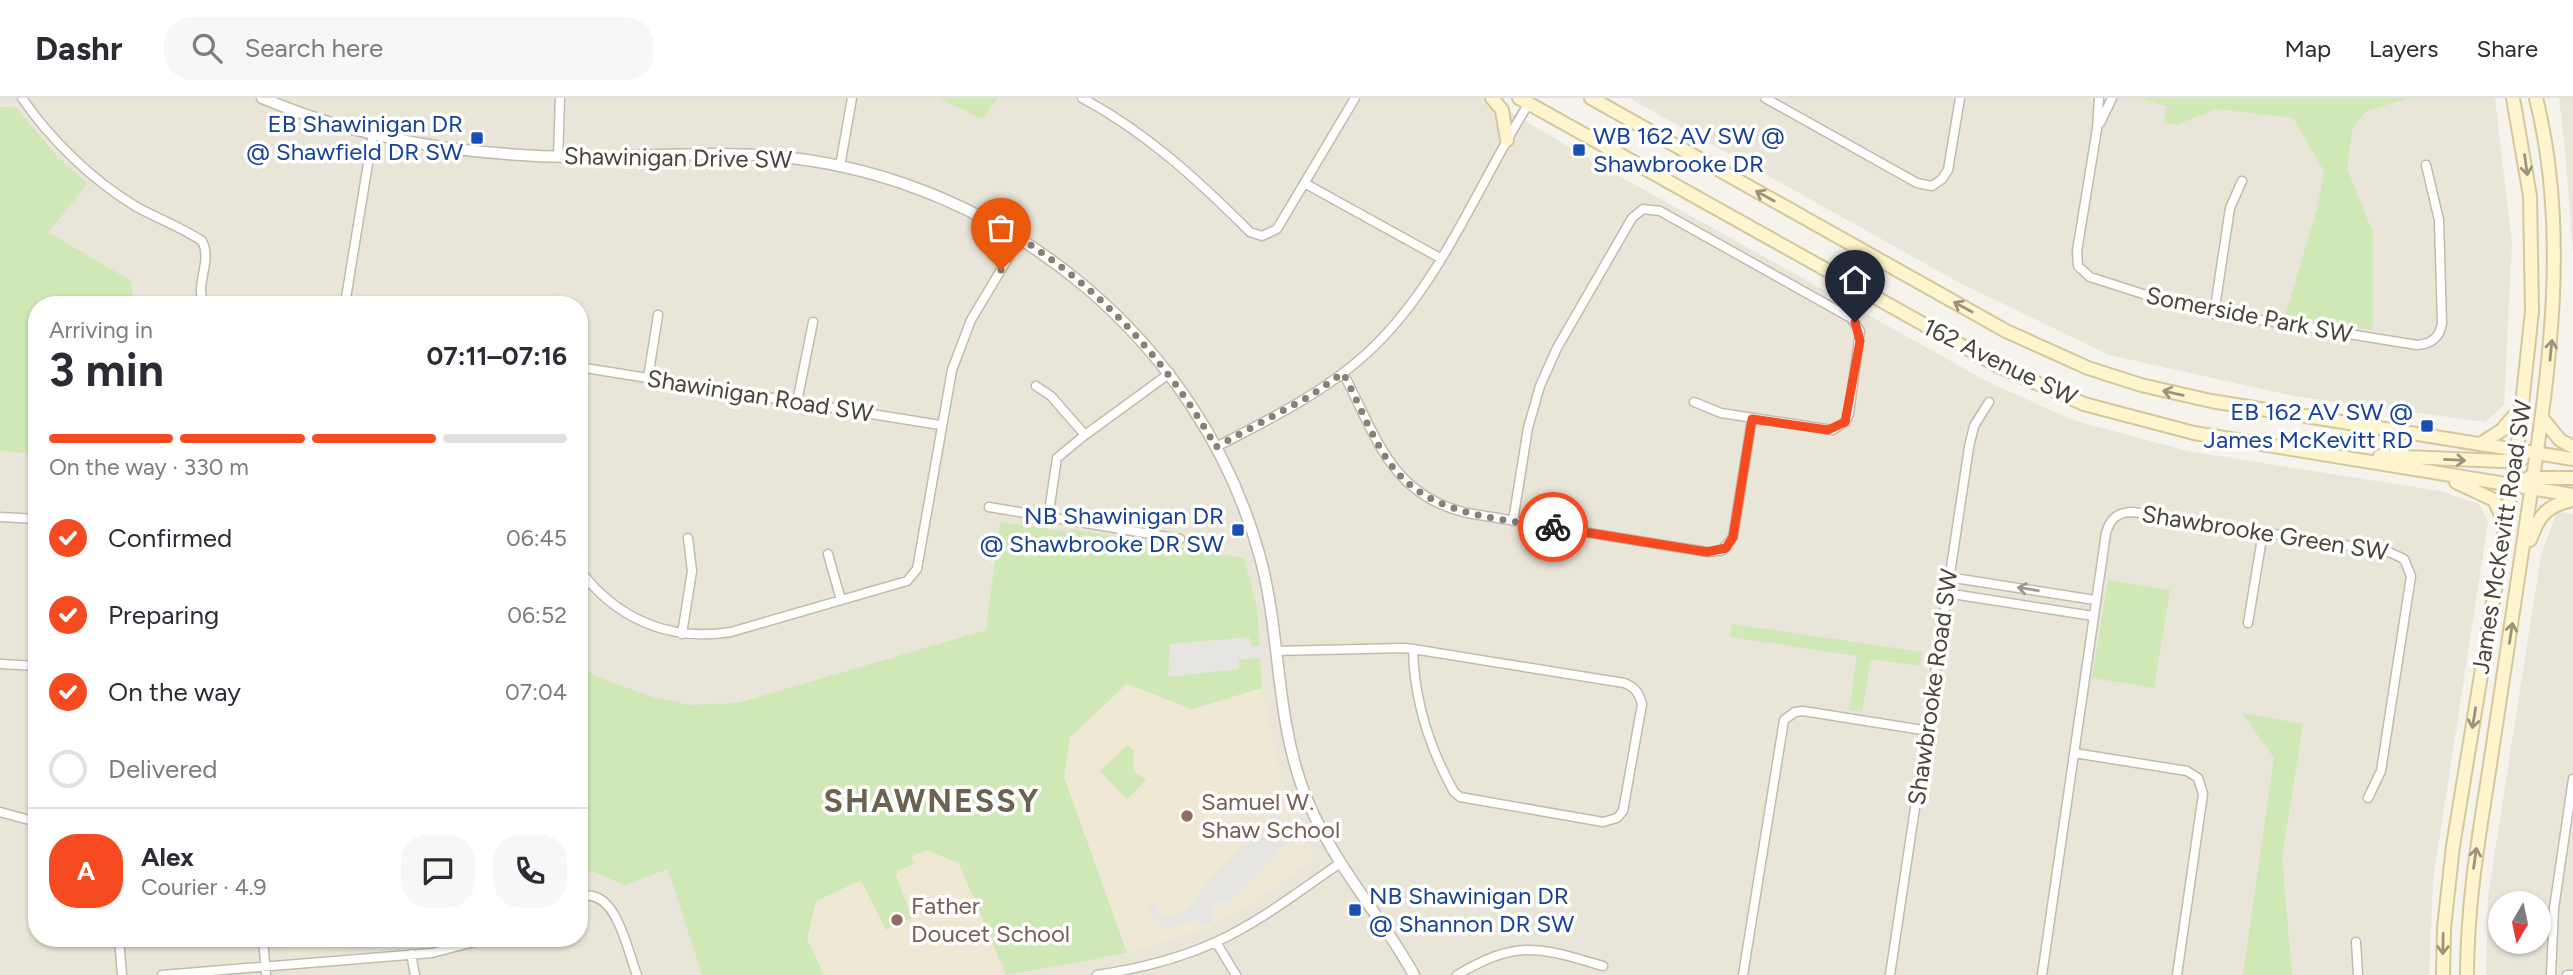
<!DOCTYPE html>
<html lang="en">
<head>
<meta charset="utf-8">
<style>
  body { margin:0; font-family:Figtree,sans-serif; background:#f7f7f7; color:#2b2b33; height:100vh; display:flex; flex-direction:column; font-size:26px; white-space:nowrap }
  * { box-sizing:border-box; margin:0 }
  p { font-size:23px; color:#7c7c81 }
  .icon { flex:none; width:38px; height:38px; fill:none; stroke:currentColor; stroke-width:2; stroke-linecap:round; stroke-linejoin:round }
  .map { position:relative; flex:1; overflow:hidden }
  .details { position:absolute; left:28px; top:198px; width:560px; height:651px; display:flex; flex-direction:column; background:#fff; border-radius:28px; box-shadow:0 2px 5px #0004 }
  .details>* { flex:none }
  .needle { width:46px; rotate:189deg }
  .buttons { position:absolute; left:2488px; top:793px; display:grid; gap:14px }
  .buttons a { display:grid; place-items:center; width:63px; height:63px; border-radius:50%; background:#fff; box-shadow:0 2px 5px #0004; font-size:35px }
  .pin { position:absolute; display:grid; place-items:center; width:60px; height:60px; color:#fff; margin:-72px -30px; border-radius:50% 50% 50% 0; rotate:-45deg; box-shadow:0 0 7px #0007 }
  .pin .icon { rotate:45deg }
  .courier { position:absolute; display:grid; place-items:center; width:70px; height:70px; margin:-35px; border:5px solid #f64a21; border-radius:50%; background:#fff; color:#222; box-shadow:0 2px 9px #0007 }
  .headline em { font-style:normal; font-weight:700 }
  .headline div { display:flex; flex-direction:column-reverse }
  .headline { display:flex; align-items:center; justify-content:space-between; height:119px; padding:0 21px }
  h1 { font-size:46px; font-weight:700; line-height:52px }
  .bar { display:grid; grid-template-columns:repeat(4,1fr); gap:10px 7px; align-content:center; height:84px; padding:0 21px }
  .bar i { height:9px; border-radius:5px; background:#e1e1e2 }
  .bar .current { background:#f64a21 }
  .bar p { grid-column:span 4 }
  .line { display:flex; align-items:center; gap:18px; padding:0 21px; border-top:2px solid #e1e1e2 }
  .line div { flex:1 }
  .round { display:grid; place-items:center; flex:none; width:74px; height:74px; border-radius:28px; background:#f7f7f7 }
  ol { padding:0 21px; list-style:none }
  li { display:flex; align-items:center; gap:21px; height:77px }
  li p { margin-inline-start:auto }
  li .icon { padding:7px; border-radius:50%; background:#f64a21; color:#fff; stroke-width:4 }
  li:last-child { color:#7c7c81 }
  li i { width:38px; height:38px; border:4px solid #e1e1e2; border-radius:50% }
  header { display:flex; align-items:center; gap:42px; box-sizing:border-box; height:98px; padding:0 35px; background:#fff; border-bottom:2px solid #e1e1e2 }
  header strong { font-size:33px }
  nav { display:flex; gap:38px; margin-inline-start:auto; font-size:24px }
  .search { width:490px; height:63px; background:#f7f7f7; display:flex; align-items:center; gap:18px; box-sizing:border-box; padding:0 24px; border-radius:28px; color:#7c7c81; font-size:26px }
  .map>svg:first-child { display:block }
  .residential { fill:#e9e5d9; fill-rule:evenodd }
  .education { fill:#eee8d5 }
  .green { fill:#cfe8b5 }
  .parking { fill:#e7e5e2 }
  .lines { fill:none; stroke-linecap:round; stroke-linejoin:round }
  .minor-casing { stroke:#c1bbae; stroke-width:11 }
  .tertiary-casing { stroke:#c1bbae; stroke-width:13 }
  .secondary-casing { stroke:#d4c89b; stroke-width:16 }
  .minor { stroke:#fff; stroke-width:8 }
  .tertiary { stroke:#fff; stroke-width:10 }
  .secondary { stroke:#fef4cd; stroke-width:12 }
  .oneway { stroke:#9b937c }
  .oneway2 { stroke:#9b9892 }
  .done { stroke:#868177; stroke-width:7; stroke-dasharray:0 12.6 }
  .route { stroke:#f64a21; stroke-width:9 }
  .transit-dot { fill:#1a4fb4; stroke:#fff; stroke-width:2.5 }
  .education-dot { fill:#8d6e63; stroke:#fff; stroke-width:2.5 }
  .labels { text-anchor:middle; stroke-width:7; stroke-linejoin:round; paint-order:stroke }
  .transit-label { font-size:24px; fill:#164399; stroke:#fff; text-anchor:end }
  .street-label { font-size:24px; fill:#4a4439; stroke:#fff }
  .education-label { font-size:24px; fill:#785e54; stroke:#fff; text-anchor:start }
  .district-label { font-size:32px; font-weight:bold; letter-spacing:2px; fill:#6c6250; stroke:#fff }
</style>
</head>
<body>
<header>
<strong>Dashr</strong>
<div class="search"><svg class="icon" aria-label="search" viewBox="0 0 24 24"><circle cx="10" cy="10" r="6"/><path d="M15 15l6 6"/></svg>Search here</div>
<nav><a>Map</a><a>Layers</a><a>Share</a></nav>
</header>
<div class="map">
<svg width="2573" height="877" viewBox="0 0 2573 877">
  <rect width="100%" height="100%" fill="#f5f3eb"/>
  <!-- residential -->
  <path class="residential" d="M0 0H1486L1605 70 1990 285 2073 322 2187 353 2440 393 2479 406 2488 424 2433 782 2429 877H0ZM37 206H579V840H37Z
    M1629 0H2495L2512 145 2504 307 2485 324 2294 298 2109 257 1960 185Z
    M2559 0H2573V157L2566 62Z
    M2557 414 2573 416V877H2486L2488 798 2541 457ZM2501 805H2539V844H2501Z"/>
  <!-- education -->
  <path class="education" d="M1127 585 1192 611 1262 590 1280 678 1313 756 1310 764 1251 806 1209 830 1127 855 1064 679 1070 639Z
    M926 752 959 765 1006 877H824L807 841 816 803Z
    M283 840H452L286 856Z"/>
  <!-- green -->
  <path class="green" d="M939 0H998L982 21Z
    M2137 0H2410L2366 13 2353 29 2347 70 2373 135V232L2285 219 2318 107 2324 73 2293 20 2216 11 2176 27 2164 25 2167 8Z
    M0 9H15L57 58 88 86 48 134 131 183 134 206H37V356L0 353Z
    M1000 424 1069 434 1070 431 1244 460 1257 510 1262 590 1192 611 1127 586 1070 639 1064 679 1127 855 1006 877 959 765 926 752 911 759 914 765 899 773 896 778 912 820 886 832 861 782 816 803 807 841 824 877H702L668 771 625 787 592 773 579 780V566L595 578 652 599 690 607 738 605 986 532Z
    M2108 482 2170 492 2154 590 2092 580Z
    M1732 526 1922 554 1920 568 1871 561 1862 614 1849 612 1857 558 1730 539Z
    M2242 615 2303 626 2282 759 2292 877H2243L2274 660Z
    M1127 647 1134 653 1133 672 1146 682 1127 701 1100 673Z"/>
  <!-- parking -->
  <path class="parking" d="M1249 539 1251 549 1264 547V559L1239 562V571L1168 579 1170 546Z
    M1275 715 1287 726 1293 738 1228 806 1222 801 1211 813 1215 823 1204 827 1194 822 1176 829H1162L1146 814 1153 805 1163 817 1171 819 1187 812 1199 799 1198 796 1207 787 1205 785Z"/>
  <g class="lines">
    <defs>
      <path id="minor" d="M22 0C50 41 92 82 135 108 156 120 181 129 202 143 213 163 194 187 204 206
        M1082 0C1146 34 1199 83 1250 134L1262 138 1277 131 1355 0
        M1765 0 1917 85 1932 88 1942 81 1948 72 1960 0
        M2099 0 2097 31 2077 153 2078 168 2090 179 2187 210 2417 247C2432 246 2440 239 2442 225L2439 122 2426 67
        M2100 25 2112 0
        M558 59 560 0
        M840 68 852 0
        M1306 86 1440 160
        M345 206 373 35
        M2214 216 2230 110 2242 83
        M579 269 940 327
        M1343 275C1376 337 1390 397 1467 415L1707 454 1721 453 1733 439 1752 321
        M648 280 658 217
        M1036 288 1051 298 1085 337 1170 275
        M797 304 813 224
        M1216 349C1268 322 1322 296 1366 256 1440 189 1477 88 1529 5
        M989 409 1180 441
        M0 419 37 421
        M1048 420 1057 360 1085 337
        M1513 423 1528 330 1540 288 1557 250 1632 120 1643 111 1660 113 1851 220 1860 233 1849 316 1845 324 1833 332 1721 315 1694 304
        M828 456 841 502
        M579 471C616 521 670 544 731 534L907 483 917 471 952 272 971 222 1020 140
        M1948 479 2095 502
        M1946 495 2093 518
        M2248 525 2263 434
        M682 536 692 473 688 440
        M1276 553 1404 550 1413 551 1624 585C1635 589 1639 595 1642 606L1623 713 1617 720 1603 724 1460 699 1454 694C1429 649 1414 602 1413 551
        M0 566 37 568
        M2074 655 2187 673 2198 680 2203 696 2177 877
        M0 714 37 724
        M579 799C616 787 627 852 637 877
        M119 840 122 877
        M263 840 266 877
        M1216 844 1236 877
        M2356 844 2358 877
        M411 856 415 877
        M162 877 432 855 490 840
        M1097 877C1138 871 1178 861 1216 844 1260 824 1299 793 1339 766
        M1457 877C1518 841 1538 849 1603 868
        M1743 877 1784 622 1795 614 1803 613 1929 633
        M1890 877 1969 349 1974 328 1989 304
        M2042 877 2106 435C2110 421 2117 414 2133 414L2389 454 2404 461 2411 478 2381 673 2368 700
        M2551 877 2554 810 2573 681
        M2567 877H2573"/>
      <path id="tertiary" d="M262 0C360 42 471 58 577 59 646 59 715 52 783 59 1005 82 1201 243 1260 459 1281 536 1275 618 1304 694 1332 766 1378 812 1414 877"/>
      <path id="secondary" d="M1492 0 1502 12 1507 42
        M1519 0 2000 269 2084 306 2194 335 2573 397
        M1591 0 2006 233 2088 270 2141 287 2211 303 2573 361
        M2542 320 2560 342 2573 349
        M2482 345 2502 332 2520 311
        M2380 358 2502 363 2522 361
        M2528 380H2573
        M2456 384 2494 402 2504 423
        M2530 442C2539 417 2547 407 2573 402
        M2443 877 2444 830 2453 748 2516 363 2532 213 2530 98 2513 0
        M2467 877C2467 806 2479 737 2490 667 2504 578 2517 489 2530 400 2550 267 2569 132 2536 0"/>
    </defs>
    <!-- minor casing -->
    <use href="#minor" class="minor-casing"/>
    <!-- tertiary casing -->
    <use href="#tertiary" class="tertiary-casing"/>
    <!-- secondary casing -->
    <use href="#secondary" class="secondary-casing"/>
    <!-- minor -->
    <use href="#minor" class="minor"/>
    <!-- tertiary -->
    <use href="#tertiary" class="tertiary"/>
    <!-- secondary -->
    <use href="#secondary" class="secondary"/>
  </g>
  <!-- one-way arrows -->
  <defs><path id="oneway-shaft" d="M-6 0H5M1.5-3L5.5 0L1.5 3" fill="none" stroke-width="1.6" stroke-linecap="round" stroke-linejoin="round" transform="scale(1.75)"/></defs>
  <g class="oneway">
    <use href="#oneway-shaft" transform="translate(2526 67) rotate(82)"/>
    <use href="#oneway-shaft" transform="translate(1765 98) rotate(-151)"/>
    <use href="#oneway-shaft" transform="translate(1963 209) rotate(-151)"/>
    <use href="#oneway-shaft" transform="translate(2551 252) rotate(-84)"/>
    <use href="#oneway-shaft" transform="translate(2173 295) rotate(-167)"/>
    <use href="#oneway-shaft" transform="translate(2455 362) rotate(3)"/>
    <use href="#oneway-shaft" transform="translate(2511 535) rotate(-81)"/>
    <use href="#oneway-shaft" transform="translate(2474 620) rotate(99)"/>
    <use href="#oneway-shaft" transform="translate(2475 760) rotate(-82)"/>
    <use href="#oneway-shaft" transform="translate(2443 846) rotate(91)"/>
  </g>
  <use class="oneway2" href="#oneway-shaft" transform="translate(2028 491) rotate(-171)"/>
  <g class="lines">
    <!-- done -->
    <path class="done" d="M1001 172 1020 140C1103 193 1167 263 1216 349L1310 298 1343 275C1357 301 1367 328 1382 353 1418 417 1488 419 1553 429"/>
    <!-- route -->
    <path class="route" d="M1553 429 1707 454 1726 450 1733 439 1752 321 1828 332 1845 324 1860 243 1855 224"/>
  </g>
  <!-- markers -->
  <g class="transit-dot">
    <rect x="470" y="33" width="14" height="14" rx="3.5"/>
    <rect x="1572" y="45" width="14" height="14" rx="3.5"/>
    <rect x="2420" y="321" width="14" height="14" rx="3.5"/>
    <rect x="1231" y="425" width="14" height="14" rx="3.5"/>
    <rect x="1348" y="805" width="14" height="14" rx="3.5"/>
  </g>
  <g class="education-dot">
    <circle cx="1187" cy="718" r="7"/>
    <circle cx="897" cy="822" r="7"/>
  </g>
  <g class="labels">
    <!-- transit labels -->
    <g class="transit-label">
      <text x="463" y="34">EB Shawinigan DR<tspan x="463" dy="28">@ Shawfield DR SW</tspan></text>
      <text x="1593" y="46" text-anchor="start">WB 162 AV SW @<tspan x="1593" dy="28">Shawbrooke DR</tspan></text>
      <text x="2413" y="322">EB 162 AV SW @<tspan x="2413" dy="28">James McKevitt RD</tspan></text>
      <text x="1224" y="426">NB Shawinigan DR<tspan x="1224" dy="28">@ Shawbrooke DR SW</tspan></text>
      <text x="1369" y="806" text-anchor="start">NB Shawinigan DR<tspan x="1369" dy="28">@ Shannon DR SW</tspan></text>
    </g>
    <!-- street labels -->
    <g class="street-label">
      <text transform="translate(678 60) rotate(1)" y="8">Shawinigan Drive SW</text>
      <text transform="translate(2249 217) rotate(11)" y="8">Somerside Park SW</text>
      <text transform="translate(2000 264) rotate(26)" y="8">162 Avenue SW</text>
      <text transform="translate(760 298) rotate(9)" y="8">Shawinigan Road SW</text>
      <text transform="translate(2265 435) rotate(9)" y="8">Shawbrooke Green SW</text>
      <text transform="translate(2502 439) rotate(-81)" y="8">James McKevitt Road SW</text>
      <text transform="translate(1933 589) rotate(-82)" y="8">Shawbrooke Road SW</text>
    </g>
    <!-- education labels -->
    <g class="education-label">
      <text x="1201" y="712">Samuel W.<tspan x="1201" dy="28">Shaw School</tspan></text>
      <text x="911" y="816">Father<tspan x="911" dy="28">Doucet School</tspan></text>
    </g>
    <!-- district labels -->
    <g class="district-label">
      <text x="932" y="714">SHAWNESSY</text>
    </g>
  </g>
</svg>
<div class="buttons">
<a><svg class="needle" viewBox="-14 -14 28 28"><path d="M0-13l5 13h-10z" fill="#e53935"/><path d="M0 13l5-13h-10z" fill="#7c7c81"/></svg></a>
</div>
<div class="pin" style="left:1001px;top:172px;background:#ea580c"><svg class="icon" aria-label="bag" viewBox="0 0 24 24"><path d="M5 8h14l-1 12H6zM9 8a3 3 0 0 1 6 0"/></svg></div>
<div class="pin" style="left:1855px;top:224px;background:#1f2937"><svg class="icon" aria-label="home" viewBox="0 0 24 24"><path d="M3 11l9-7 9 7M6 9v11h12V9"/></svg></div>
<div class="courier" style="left:1553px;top:429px"><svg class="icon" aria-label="bike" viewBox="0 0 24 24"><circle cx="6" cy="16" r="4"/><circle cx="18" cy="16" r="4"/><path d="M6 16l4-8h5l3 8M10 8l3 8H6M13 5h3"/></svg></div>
<section class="details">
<div class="headline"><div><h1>3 min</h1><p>Arriving in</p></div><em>07:11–07:16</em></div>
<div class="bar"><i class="current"></i><i class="current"></i><i class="current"></i><i></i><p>On the way · 330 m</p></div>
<ol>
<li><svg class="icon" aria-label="check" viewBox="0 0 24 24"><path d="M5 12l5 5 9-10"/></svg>Confirmed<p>06:45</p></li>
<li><svg class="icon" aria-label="check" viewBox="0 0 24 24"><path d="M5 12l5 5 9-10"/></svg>Preparing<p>06:52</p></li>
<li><svg class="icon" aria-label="check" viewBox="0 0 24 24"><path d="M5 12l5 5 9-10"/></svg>On the way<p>07:04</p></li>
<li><i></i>Delivered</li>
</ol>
<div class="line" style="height:126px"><b class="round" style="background:#f64a21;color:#fff">A</b><div><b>Alex</b><p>Courier · 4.9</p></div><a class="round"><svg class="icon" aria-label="chat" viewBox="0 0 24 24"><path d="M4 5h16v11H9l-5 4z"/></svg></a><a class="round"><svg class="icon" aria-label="phone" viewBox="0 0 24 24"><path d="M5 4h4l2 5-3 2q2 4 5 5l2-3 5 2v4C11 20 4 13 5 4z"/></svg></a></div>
</section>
</div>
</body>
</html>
